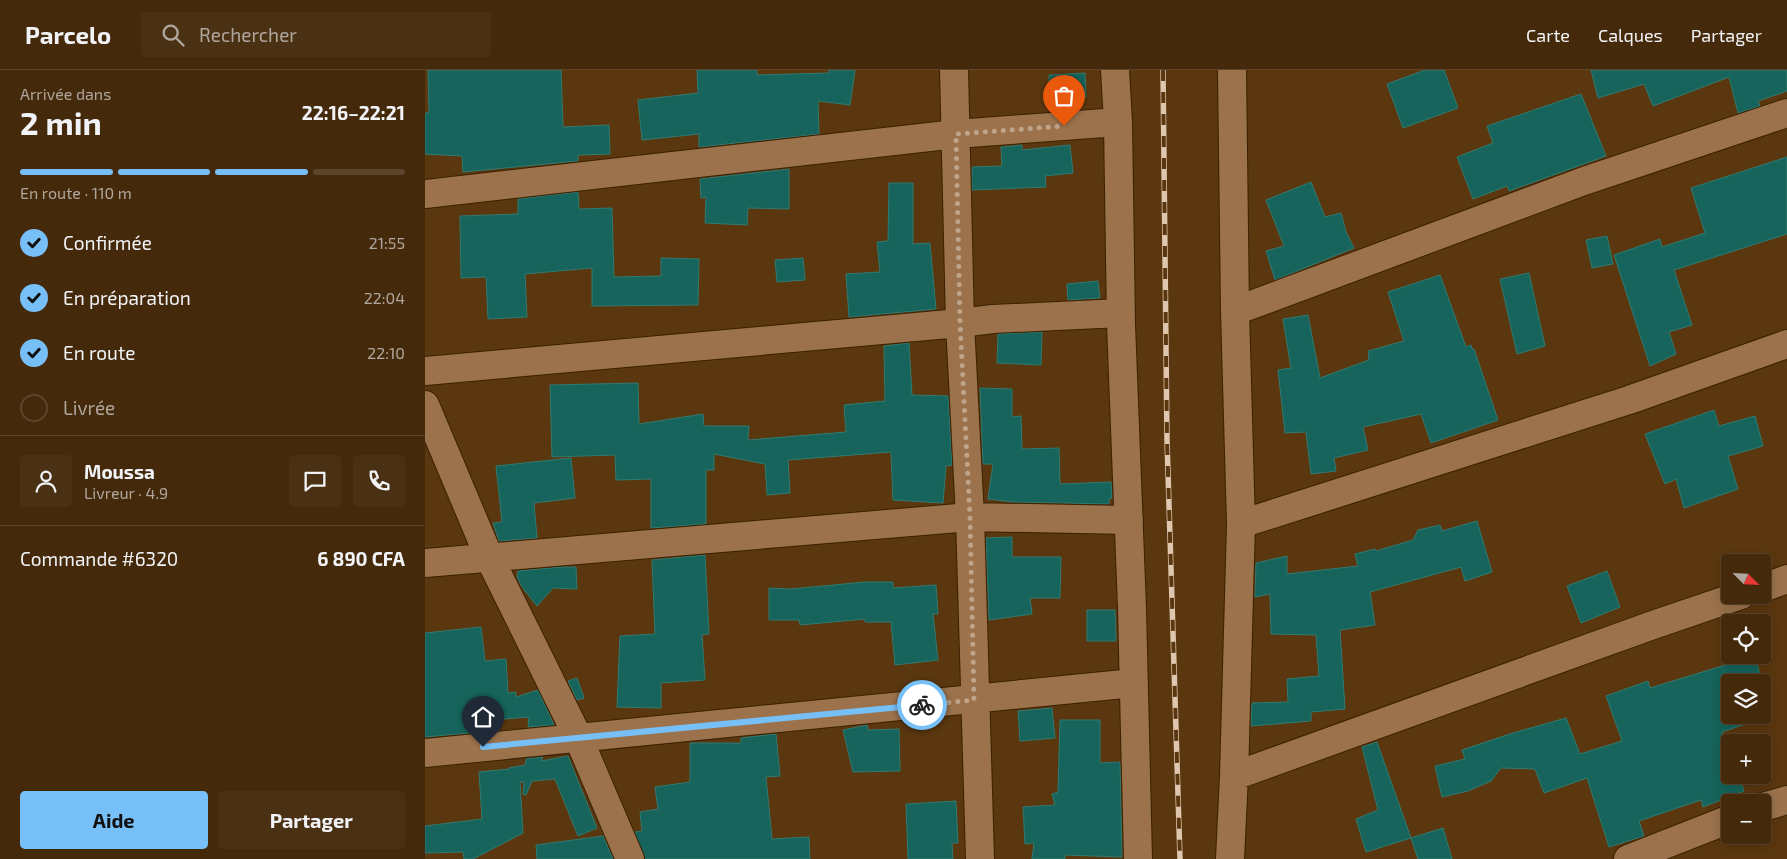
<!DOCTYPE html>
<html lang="fr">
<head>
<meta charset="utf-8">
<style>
  body { margin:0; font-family:"Exo 2",sans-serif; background:#4b3114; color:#f1f3f6; height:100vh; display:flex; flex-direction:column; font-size:19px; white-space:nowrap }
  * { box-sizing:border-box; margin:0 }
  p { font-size:16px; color:#afa69d }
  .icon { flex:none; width:28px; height:28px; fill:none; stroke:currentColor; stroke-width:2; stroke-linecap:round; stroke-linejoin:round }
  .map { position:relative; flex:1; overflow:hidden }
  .details { display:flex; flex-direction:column; background:#44290b; width:425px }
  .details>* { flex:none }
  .needle { width:32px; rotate:114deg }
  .fabs { position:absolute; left:1296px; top:484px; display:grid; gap:10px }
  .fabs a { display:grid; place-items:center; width:50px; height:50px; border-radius:5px; background:#44290b; box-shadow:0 2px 12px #0003,0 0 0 1px #5c452c; font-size:25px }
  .pin { position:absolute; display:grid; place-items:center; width:42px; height:42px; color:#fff; margin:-51px -21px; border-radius:50% 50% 50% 0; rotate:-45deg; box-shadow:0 0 5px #0007 }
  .pin .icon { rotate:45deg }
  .courier { position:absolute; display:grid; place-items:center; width:50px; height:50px; margin:-25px; border:4px solid #77bff7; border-radius:50%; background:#fff; color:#222; box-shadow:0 1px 6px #0007 }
  .summary em { font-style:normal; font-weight:700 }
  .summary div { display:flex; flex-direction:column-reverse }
  .summary { display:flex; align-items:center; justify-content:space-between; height:85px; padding:0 20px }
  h1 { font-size:32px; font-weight:700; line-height:38px }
  .bar { display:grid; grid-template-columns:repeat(4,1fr); gap:8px 5px; align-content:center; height:60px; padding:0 20px }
  .bar i { height:6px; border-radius:4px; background:#5c452c }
  .bar .active { background:#77bff7 }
  .bar p { grid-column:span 4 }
  .line { display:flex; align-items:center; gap:12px; padding:0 20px; border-top:1px solid #5c452c }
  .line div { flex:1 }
  .round { display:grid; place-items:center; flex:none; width:52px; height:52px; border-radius:5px; background:#4b3114 }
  ol { padding:0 20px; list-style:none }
  li { display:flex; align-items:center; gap:15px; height:55px }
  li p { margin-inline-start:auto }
  li .icon { padding:5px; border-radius:50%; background:#77bff7; color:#111; stroke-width:4 }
  li:last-child { color:#afa69d }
  li i { width:28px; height:28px; border:2px solid #5c452c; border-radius:50% }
  .cta { display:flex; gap:10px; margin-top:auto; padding:10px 20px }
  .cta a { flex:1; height:58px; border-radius:5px; background:#77bff7; color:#111; font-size:20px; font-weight:700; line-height:58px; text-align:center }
  .cta a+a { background:#4b3114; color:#f1f3f6 }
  header { display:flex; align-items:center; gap:30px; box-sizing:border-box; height:70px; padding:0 25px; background:#44290b; border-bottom:1px solid #5c452c }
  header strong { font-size:24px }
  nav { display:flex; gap:28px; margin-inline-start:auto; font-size:18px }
  .search { width:350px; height:45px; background:#4b3114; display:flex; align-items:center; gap:12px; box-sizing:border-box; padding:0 18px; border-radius:5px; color:#afa69d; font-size:19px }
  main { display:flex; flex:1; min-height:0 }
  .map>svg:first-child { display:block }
  .building { fill:#16645b; stroke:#317a70 }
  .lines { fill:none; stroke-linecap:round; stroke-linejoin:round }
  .minor-casing { stroke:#3b2002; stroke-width:30 }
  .minor { stroke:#9b724c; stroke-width:28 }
  .rail-casing { stroke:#dec6af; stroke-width:5.5 }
  .rail { stroke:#5b370f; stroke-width:4; stroke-dasharray:11; stroke-linecap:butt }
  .done { stroke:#bfa489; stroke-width:5; stroke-dasharray:0 9 }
  .route { stroke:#77bff7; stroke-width:6 }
</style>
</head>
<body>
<header>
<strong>Parcelo</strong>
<div class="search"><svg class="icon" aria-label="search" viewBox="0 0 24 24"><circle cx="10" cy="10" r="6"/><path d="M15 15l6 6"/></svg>Rechercher</div>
<nav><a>Carte</a><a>Calques</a><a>Partager</a></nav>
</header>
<main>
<section class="details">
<div class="summary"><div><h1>2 min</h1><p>Arrivée dans</p></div><em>22:16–22:21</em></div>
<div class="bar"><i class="active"></i><i class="active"></i><i class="active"></i><i></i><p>En route · 110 m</p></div>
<ol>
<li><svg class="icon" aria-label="check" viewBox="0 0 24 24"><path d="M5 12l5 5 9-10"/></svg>Confirmée<p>21:55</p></li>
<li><svg class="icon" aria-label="check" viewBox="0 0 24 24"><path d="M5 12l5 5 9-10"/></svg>En préparation<p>22:04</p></li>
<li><svg class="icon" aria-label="check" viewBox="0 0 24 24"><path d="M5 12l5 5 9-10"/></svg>En route<p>22:10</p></li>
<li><i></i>Livrée</li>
</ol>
<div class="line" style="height:90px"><a class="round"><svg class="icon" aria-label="person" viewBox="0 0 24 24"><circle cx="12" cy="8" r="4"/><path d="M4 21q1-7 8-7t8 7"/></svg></a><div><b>Moussa</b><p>Livreur · 4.9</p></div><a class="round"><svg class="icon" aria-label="chat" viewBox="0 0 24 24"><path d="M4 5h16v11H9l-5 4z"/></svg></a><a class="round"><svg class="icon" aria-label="phone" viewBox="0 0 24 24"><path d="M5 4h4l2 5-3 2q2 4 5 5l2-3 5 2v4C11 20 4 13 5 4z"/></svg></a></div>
<div class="line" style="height:65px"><div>Commande #6320</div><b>6 890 CFA</b></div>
<div class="cta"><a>Aide</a><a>Partager</a></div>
</section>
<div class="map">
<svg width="1362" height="789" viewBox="0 0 1362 789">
  <rect width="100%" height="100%" fill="#5b370f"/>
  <!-- building -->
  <path class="building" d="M3 0H136L138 57 184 55 185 84 153 85V91L38 102 37 86 0 84V43H4Z
    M272 0H332V5L404 3V0H430L425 35 393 31 394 64 274 77V64L217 70 213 30 273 23Z
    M1000 0H1019L1033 38 978 58 962 14Z
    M1166 0H1362V21L1333 31 1335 36 1313 43 1304 7 1228 36 1219 14 1173 28Z
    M660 3 661 27 625 29 624 5Z
    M1156 24 1181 86 1084 121 1082 116 1048 129 1032 87 1068 73 1062 56Z
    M597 75V80L645 75 648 103 620 106 621 117 547 120V97L577 96 576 77Z
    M1362 87V164L1249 200 1267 255 1244 262 1251 284 1225 296 1189 185 1235 169 1237 177 1280 163 1266 118Z
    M364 99V139L323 138 322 155 280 153 281 127 276 128 275 109Z
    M886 112 900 147 916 143 921 162 929 178 850 210 841 181 859 176 841 130Z
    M464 113H488V174L505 173 511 239 424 247 421 204 455 202 452 172 463 171Z
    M153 122 154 139 187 138 189 207 236 206V188L274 189 273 235 167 236V198L100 204 102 247 63 249 61 207 36 208 35 146 93 144V129Z
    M1182 166 1188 194 1167 198 1161 170Z
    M378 188 380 210 352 212 350 190Z
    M1104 203 1120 276 1092 284 1075 209Z
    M1015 205 1041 277 1046 275 1047 279H1049L1073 350 1006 373 996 344 938 357 943 380 909 388 911 401 886 404 881 362 860 363 853 300 866 298 858 249 883 245 895 308 944 290 943 281 979 271 963 222Z
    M673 211 675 228 643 230 642 214Z
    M617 262 616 295 572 293 573 264Z
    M484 273 487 325 523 326 527 395 521 396 518 433 468 430 466 382 363 390 365 423 342 425 340 394 289 384V400H281V454L226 458V409L191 410 190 385 127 387 125 315 213 313 214 354 278 344 279 356H324L323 370 421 362 419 335 460 331 459 276Z
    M555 318 587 319V347L596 346 597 379 634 378 635 414 686 412 687 428 684 429V434L588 432 563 429 568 394H558Z
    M1289 340 1294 356 1330 346 1338 376 1303 386 1313 419 1259 438 1251 409 1240 414 1220 364Z
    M146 388 150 428 109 433 112 468 74 471 68 453 77 452 71 396Z
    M1052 451 1067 502 1040 511 1036 497 945 522 950 555 915 560 920 639 886 642V651L826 656 827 633 863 632 862 609 894 606 891 565 846 564 845 524 830 527 831 493 862 486V504L933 496 930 484 950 479 951 481 988 470 993 460 1015 455 1017 461Z
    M587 467V487H636L635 528H605L607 544 564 550 561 468Z
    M280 485 284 564 277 565 280 610 236 613V638L192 637 195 566 230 564 227 490Z
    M137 497H151L152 519 128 518 112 536 97 517 92 507 93 501Z
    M1182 501 1195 537 1156 553 1142 516Z
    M440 512H468V518L511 515 513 544H508L513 590 470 595 466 552H440V549L375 555 374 550H344V518L366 519Z
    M662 540H690L691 571H662Z
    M56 557 60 591 81 589 83 623 91 622V627L113 620 129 655 103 657 104 647 55 651 56 662 0 667V563Z
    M1330 586 1337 612H1305V645H1338V613L1347 645 1297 662 1305 684V705H1313L1319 721 1278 737 1276 730 1214 751 1219 766 1184 777 1162 708 1119 723 1110 699 1076 698 1066 711 1043 721 1017 727 1010 696 1040 689 1037 680 1088 663 1141 648 1155 684 1197 671 1181 626 1223 611 1225 618Z
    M152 608 159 628 152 630 143 611Z
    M627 638 630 668 595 671 593 641Z
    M635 650H675V693L695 692 697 787 640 785V789H607L609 773 600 774 598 737 630 735 627 724 633 722Z
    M442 655 443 660 474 659 475 701 428 702 418 660Z
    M351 664 355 706 341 707 347 769 384 767 385 789H220L210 762 217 761 215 742 233 739 230 717 265 712V673H316V668Z
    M952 672 986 768 941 782 931 749 953 740 937 677Z
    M143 686 172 758 153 766 130 709 107 711 101 725 98 724 99 712H95L98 763 48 789H39L38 782 0 783V756L57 749 54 702 84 699V698L100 695 101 689 118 687 116 691Z
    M531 731 533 773H527L528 789H483L481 734Z
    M1018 758 1027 789H993L986 768Z
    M178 766 188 789H112L111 775Z"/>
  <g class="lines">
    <defs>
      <path id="minor" d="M529 0 535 253 545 447 555 789
        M690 0 693 52 696 254 707 538 713 789
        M0 124 531 64 693 52
        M810 241 1159 111 1362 43
        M0 301 535 253 568 249 696 243
        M0 335 64 487 153 667 205 789
        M816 454 1204 330 1362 274
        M0 493 545 447 704 450
        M1338 518 1362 509
        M0 683 709 613
        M809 706 1228 555 1316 525
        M1338 737 1362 730
        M805 789 809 706 816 454 810 241 807 0
        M1203 789 1305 749"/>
    </defs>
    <!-- minor casing -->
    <use href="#minor" class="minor-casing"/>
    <!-- minor -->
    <use href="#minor" class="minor"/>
    <defs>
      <path id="rail" d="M738 0 742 370 755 789"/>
    </defs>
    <!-- rail casing -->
    <use href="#rail" class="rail-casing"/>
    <!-- rail -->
    <use href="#rail" class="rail"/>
  </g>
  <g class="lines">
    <!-- done -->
    <path class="done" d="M497 635 549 630 545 447 535 253 531 64 639 56"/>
    <!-- route -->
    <path class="route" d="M58 677 497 635"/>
  </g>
</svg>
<div class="fabs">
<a><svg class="needle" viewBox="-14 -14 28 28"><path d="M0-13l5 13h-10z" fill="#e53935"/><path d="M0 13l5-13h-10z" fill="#afa69d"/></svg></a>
<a><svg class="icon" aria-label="locate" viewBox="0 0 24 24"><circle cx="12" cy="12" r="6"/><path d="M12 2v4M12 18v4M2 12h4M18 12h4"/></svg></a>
<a><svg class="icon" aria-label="layers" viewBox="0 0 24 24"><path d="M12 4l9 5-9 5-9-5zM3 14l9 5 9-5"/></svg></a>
<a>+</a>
<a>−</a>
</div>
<div class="pin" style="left:639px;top:56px;background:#ea580c"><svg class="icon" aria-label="bag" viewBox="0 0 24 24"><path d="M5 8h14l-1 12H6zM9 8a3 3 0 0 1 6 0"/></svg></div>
<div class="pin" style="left:58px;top:677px;background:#1f2937"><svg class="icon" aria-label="home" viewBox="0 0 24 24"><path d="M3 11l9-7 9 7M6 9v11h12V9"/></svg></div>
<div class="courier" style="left:497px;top:635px"><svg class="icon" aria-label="bike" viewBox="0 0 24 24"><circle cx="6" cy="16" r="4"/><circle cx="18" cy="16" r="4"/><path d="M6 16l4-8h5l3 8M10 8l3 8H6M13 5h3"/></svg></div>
</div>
</main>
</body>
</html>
